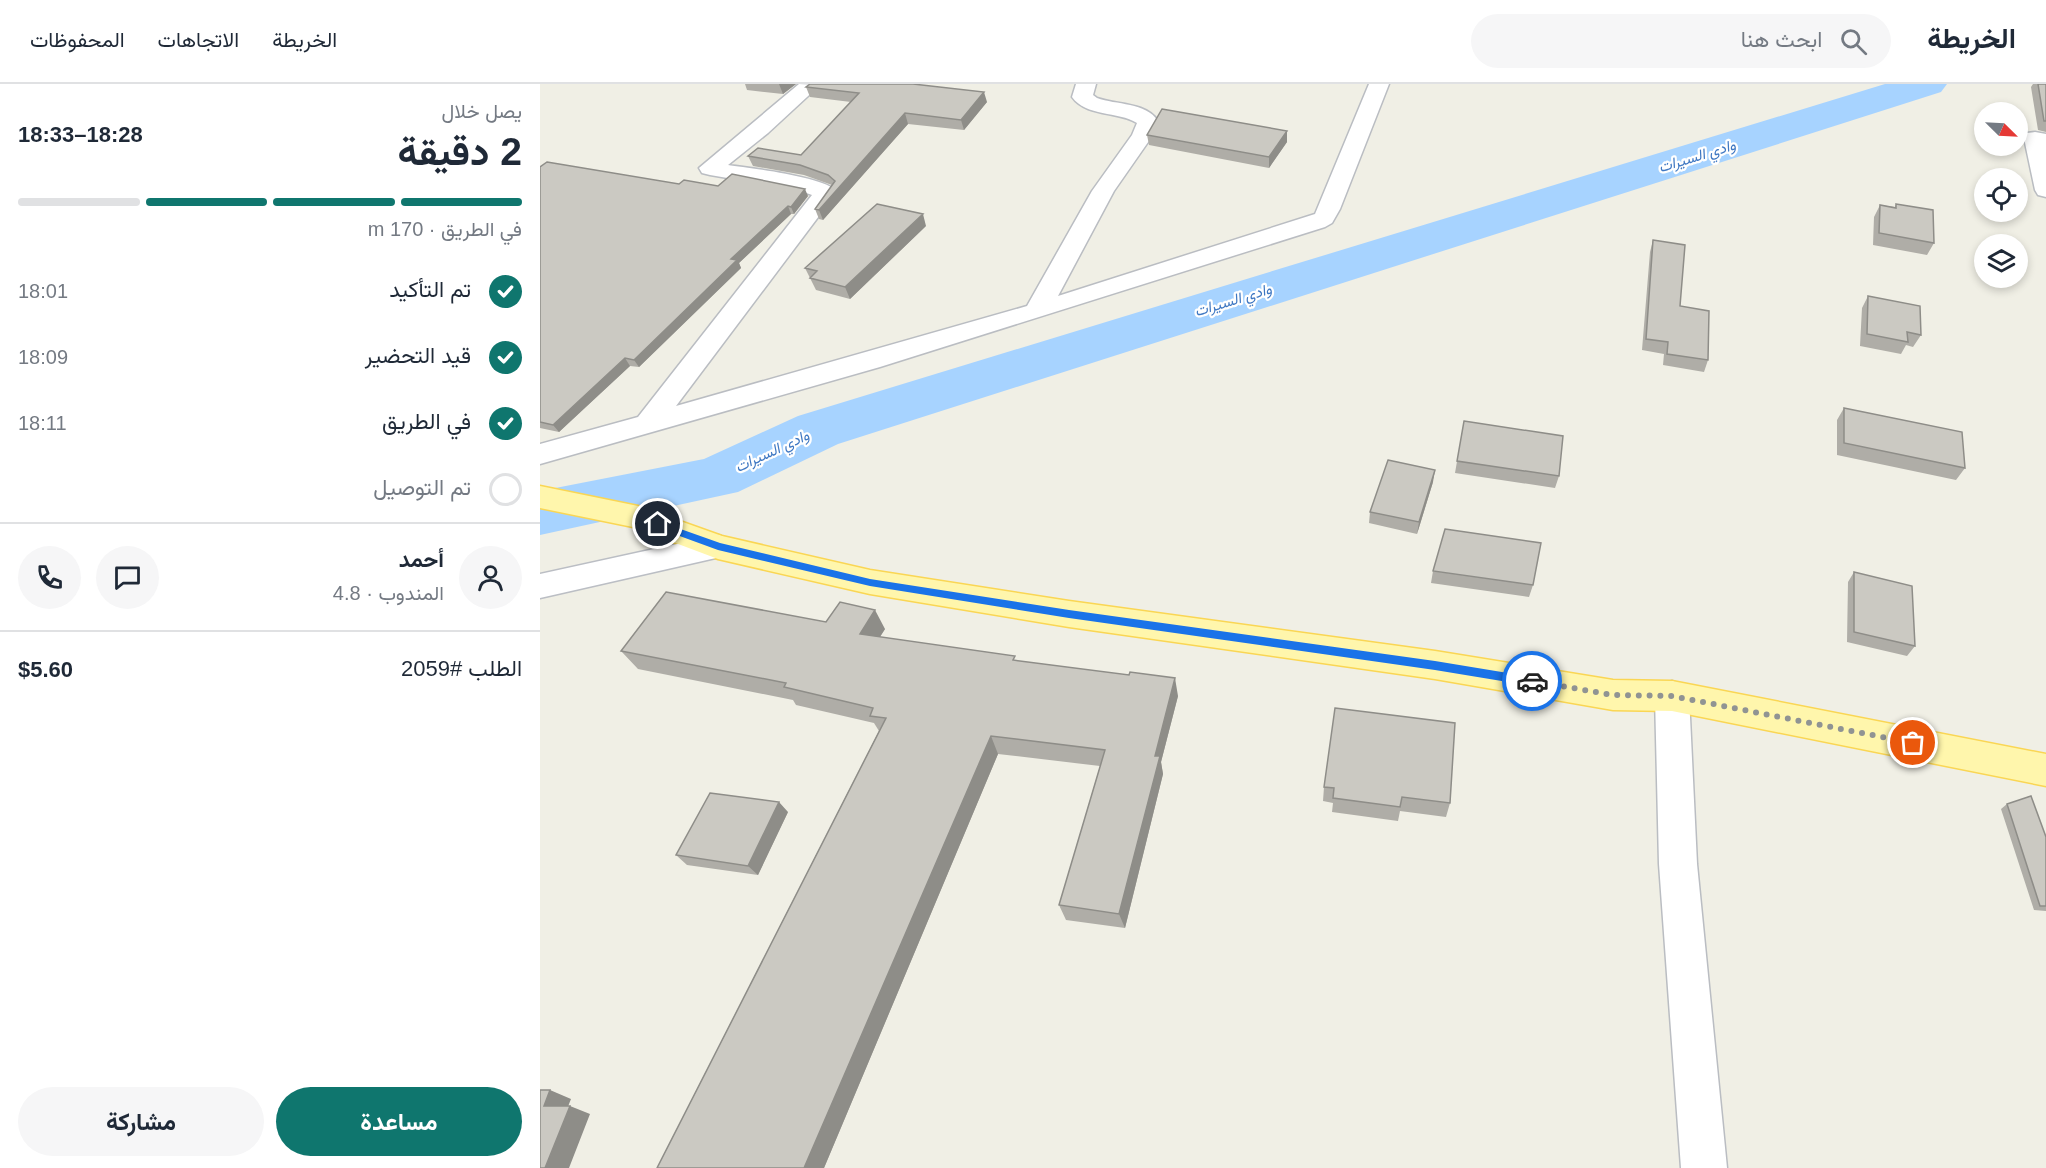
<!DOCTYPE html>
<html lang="ar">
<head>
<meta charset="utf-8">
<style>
  body { margin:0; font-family:Helvetica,Vazirmatn,sans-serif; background:#f6f6f7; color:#1f2937; direction:rtl; height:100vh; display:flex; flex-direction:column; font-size:22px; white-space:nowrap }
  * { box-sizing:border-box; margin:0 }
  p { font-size:20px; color:#747a83 }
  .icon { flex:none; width:33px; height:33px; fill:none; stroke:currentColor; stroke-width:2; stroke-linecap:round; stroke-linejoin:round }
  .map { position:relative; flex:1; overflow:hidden; direction:ltr }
  .panel { display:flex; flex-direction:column; background:#fff; width:540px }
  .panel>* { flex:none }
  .needle { width:39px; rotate:114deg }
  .fabs { position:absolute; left:1434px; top:18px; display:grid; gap:12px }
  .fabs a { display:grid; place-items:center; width:54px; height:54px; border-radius:50%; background:#fff; box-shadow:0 3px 9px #0003; font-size:30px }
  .pin { position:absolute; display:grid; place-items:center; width:51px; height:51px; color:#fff; margin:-26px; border:3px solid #fff; border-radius:50%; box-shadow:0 2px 6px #0007 }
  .courier { position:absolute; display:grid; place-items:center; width:60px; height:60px; margin:-30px; border:4px solid #1a73e8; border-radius:50%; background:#fff; color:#222; box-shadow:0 2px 8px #0007 }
  .headline em { font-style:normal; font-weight:700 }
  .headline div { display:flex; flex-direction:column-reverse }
  .headline { display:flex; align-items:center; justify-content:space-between; height:102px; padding:0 18px }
  h1 { font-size:39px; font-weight:700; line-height:45px }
  .bar { display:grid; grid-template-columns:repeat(4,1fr); gap:9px 6px; align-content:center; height:72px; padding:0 18px }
  .bar i { height:8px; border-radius:4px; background:#e0e1e3 }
  .bar .current { background:#0f766e }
  .bar p { grid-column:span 4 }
  .line { display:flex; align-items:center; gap:15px; padding:0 18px; border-top:2px solid #e0e1e3 }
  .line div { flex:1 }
  .round { display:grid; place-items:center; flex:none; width:63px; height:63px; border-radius:32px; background:#f6f6f7 }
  ol { padding:0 18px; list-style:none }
  li { display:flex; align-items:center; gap:18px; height:66px }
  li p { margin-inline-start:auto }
  li .icon { padding:6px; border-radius:50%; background:#0f766e; color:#fff; stroke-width:4 }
  li:last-child { color:#747a83 }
  li i { width:33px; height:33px; border:3px solid #e0e1e3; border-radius:50% }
  .action { display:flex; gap:12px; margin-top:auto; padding:12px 18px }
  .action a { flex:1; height:69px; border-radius:36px; background:#0f766e; color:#fff; font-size:24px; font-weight:700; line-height:69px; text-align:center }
  .action a+a { background:#f6f6f7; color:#1f2937 }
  header { display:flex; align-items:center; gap:36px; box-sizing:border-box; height:84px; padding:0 30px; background:#fff; border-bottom:2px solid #e0e1e3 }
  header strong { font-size:28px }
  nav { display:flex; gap:33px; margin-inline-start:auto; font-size:21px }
  .search { width:420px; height:54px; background:#f6f6f7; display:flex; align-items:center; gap:15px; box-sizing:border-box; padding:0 21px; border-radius:33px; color:#747a83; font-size:22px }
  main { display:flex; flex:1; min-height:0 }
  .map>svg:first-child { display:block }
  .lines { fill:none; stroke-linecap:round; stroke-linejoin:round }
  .river { fill:#a7d3ff; fill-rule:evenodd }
  .street-casing { stroke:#babdc2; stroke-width:3 }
  .secondary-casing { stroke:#bbbec4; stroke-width:3 }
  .primary-casing { stroke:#fad654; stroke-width:3 }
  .street { fill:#fff; fill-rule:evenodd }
  .secondary { fill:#fff; fill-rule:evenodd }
  .primary { fill:#fff6ac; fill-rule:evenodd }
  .wall { fill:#afada7 }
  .shaded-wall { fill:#8e8d88 }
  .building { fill:#cbc9c2; stroke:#8e8d88; stroke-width:1.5 }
  .route { fill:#1a73e8 }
  .done { stroke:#909393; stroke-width:6; stroke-dasharray:0 10.8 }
  .labels { text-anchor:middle; stroke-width:4.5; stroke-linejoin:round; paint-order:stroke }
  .far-water-label { font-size:15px; font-style:italic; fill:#3e77c2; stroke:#fff }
</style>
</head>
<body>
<header>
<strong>الخريطة</strong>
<div class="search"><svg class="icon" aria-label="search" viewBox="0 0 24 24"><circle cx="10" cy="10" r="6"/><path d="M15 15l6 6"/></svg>ابحث هنا</div>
<nav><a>الخريطة</a><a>الاتجاهات</a><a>المحفوظات</a></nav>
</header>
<main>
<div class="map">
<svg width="1506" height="1084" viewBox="0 0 1506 1084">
  <rect width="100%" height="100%" fill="#f0efe5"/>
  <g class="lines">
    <!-- river -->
    <path class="river" d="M1345 0H1407L1401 8 298 360 198 408 0 451V407L164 375 258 332Z"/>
    <defs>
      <path id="street" d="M259 0 280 1 228 49 188 81C209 84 287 93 297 108L136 322 487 222 552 107 592 51 597 39C578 27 546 33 532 13L536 0H556L553 11 557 14C576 21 606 18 618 37L613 51 574 107 518 212 775 130 829 0H849L800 125 792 139 785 143 340 283 0 380V360L98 333 272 111 258 106 170 91 162 89 159 84Z
        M1495 48 1506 50V113L1498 111 1495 106 1484 54 1487 49Z
        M1132 597 1144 602 1149 612 1157 780 1187 1084H1141L1119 780 1115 612 1120 602Z"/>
      <path id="secondary" d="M178 451 189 455 194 463 189 471 0 514V490Z"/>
      <path id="primary" d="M0 402 98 422 182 452 330 486 529 517 895 567 1073 596 1132 597 1506 670V702L1132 627 1073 626 895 595 529 543 330 510 178 475 93 443 0 424Z"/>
    </defs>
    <!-- street casing -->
    <use href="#street" class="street-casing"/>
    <!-- secondary casing -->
    <use href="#secondary" class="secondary-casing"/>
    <!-- primary casing -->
    <use href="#primary" class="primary-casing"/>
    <!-- street -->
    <use href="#street" class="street"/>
    <!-- secondary -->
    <use href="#secondary" class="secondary"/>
    <!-- primary -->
    <use href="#primary" class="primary"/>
  </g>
  <!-- wall -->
  <path class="wall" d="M205 0H256L243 10 207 6Z
    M1493 0H1506V48L1498 46 1491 3Z
    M266 3 447 18 424 46 368 40 283 136 279 135 275 125 292 101 264 91 213 82 208 72 261 71 311 18 270 13Z
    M747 47V58L729 84 609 61 607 51Z
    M0 83 139 100 178 102 268 112 254 130H251L199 179 201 184 99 283 90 282 19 348 0 344Z
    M1356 120 1394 159 1387 171 1333 161 1334 133 1340 121 1355 123Z
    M386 142 310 215 276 206 265 184Z
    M1113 156 1140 222 1168 276 1164 288 1123 281 1124 270 1102 266 1110 168Z
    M1328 212 1381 251 1373 263 1366 261 1361 270 1320 262 1322 224Z
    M1304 324 1425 384 1416 396 1297 371V336Z
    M924 337 1019 392 1015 404 915 389Z
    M893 398 877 450 829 439 830 428Z
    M893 487 993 501 989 513 891 499Z
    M1314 488 1375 562 1367 572 1307 558 1308 498Z
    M286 538 345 545 340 553 477 577 638 612 621 678 623 690 585 844 526 836 519 821 560 682 458 670 284 1084H117L339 647 334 639 256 621 253 616 98 585 81 567Z
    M784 703 910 719 906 733 860 727 858 737 792 728 793 719 783 717Z
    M1467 720 1506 753V827L1494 826 1461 725Z
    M248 728 218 791 147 781 136 771Z"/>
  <!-- shaded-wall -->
  <path class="shaded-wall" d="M239 0H256L243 10Z
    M444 8 447 18 424 46 421 36Z
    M365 29 368 40 283 136 279 126Z
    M747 47V58L729 84V73Z
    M265 105 268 112 254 130 251 123Z
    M248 122 251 130 199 179 201 184 99 283 94 276 191 175Z
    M383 130 386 142 310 215 305 203Z
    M85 274 90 282 19 348 13 341Z
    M895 386 893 398 877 450 879 438Z
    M335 526 345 545 330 568 320 550Z
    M635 594 638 612 621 678 623 690 585 844 579 830 615 672Z
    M451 652 458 670 284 1084H264Z
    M239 718 248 728 218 791 208 782Z
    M10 1006 31 1015 25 1030 4 1022Z
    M30 1022 50 1030 29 1084H5Z"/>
  <!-- building -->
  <path class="building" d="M270 0H373L444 8 421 36 365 29 279 126 275 125 295 97 288 91 260 81 208 72 218 64 261 71 319 9 266 3Z
    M1498 0H1506V37H1504Z
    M622 25 747 47 729 73 607 51Z
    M7 78 139 100 144 96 178 102 192 90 265 105 251 123 248 122 191 175 197 176 94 276 85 274 13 341 0 338V83Z
    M337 120 383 130 305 203 270 194 277 187 265 184Z
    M1356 120 1393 126 1394 159 1339 149 1340 121 1356 124Z
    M1113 156 1145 161 1140 222 1169 227 1168 276 1127 270 1128 258 1106 255Z
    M1328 212 1380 222 1381 251 1367 248 1368 258 1327 250Z
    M1304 324 1422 348 1425 384 1304 359Z
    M924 337 1023 352 1019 392 917 377Z
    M848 376 895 386 879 438 830 428Z
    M905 445 1001 459 993 501 893 487Z
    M1314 488 1372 502 1375 562 1314 548Z
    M126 508 286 538 300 518 335 526 320 550 475 572 473 576 589 591 590 588 635 594 615 672H620L579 830 519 821 565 666 451 652 264 1084H117L346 634 330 632 333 624 244 603 246 599 81 567Z
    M795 624 915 639 910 719 862 713 860 723 793 714 794 704 784 703Z
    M170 709 239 718 208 782 136 771Z
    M1491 712 1506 753V822H1500L1467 720Z
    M0 1006H10L4 1022H30L5 1084H0Z"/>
  <!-- route -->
  <path class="route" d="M118 437 180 459 330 495 529 526 895 577 992 593 997 597 992 602 895 586 529 534 330 502 178 466 115 443 114 440Z"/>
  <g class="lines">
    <!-- done -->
    <path class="done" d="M992 597 1073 611 1132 612 1373 659"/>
  </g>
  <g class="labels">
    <!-- far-water labels -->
    <g class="far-water-label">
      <text transform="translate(1157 72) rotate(-17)" y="5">وادي السيرات</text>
      <text transform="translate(693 216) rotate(-17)" y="5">وادي السيرات</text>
      <text transform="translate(232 367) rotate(-25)" y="5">وادي السيرات</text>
    </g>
  </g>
</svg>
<div class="fabs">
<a><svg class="needle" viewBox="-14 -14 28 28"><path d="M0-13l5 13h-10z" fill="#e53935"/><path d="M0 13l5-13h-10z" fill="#747a83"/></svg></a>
<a><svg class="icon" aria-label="locate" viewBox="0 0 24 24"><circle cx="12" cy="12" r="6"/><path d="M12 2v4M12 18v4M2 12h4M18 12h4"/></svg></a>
<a><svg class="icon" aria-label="layers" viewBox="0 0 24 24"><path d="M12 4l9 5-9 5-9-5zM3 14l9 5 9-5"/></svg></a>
</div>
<div class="pin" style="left:1373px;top:659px;background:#ea580c"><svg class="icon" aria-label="bag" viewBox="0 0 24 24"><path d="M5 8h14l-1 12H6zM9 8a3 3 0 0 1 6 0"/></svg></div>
<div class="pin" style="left:118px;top:440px;background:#1f2937"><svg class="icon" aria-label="home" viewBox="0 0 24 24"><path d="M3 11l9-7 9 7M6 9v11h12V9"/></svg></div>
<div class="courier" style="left:992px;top:597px"><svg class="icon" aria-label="car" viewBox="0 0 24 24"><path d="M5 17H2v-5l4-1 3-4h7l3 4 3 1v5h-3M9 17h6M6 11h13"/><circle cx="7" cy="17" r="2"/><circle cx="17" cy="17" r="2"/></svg></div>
</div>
<section class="panel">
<div class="headline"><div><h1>2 دقيقة</h1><p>يصل خلال</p></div><em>18:28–18:33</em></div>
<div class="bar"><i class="current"></i><i class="current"></i><i class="current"></i><i></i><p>في الطريق · 170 m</p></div>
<ol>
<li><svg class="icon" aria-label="check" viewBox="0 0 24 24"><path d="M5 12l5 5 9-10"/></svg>تم التأكيد<p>18:01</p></li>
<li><svg class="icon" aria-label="check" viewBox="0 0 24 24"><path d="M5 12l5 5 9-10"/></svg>قيد التحضير<p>18:09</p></li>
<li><svg class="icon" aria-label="check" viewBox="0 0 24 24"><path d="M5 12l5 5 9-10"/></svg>في الطريق<p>18:11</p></li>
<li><i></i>تم التوصيل</li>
</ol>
<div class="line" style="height:108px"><a class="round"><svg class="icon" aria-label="person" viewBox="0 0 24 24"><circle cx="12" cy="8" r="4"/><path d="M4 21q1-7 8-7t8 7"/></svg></a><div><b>أحمد</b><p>المندوب · 4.8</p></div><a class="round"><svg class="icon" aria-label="chat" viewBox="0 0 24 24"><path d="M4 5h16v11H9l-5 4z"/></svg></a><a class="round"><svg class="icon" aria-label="phone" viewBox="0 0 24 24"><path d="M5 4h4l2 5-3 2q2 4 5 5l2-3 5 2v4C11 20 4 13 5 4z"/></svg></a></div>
<div class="line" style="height:78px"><div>الطلب #2059</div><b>$5.60</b></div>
<div class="action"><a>مساعدة</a><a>مشاركة</a></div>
</section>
</main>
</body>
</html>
